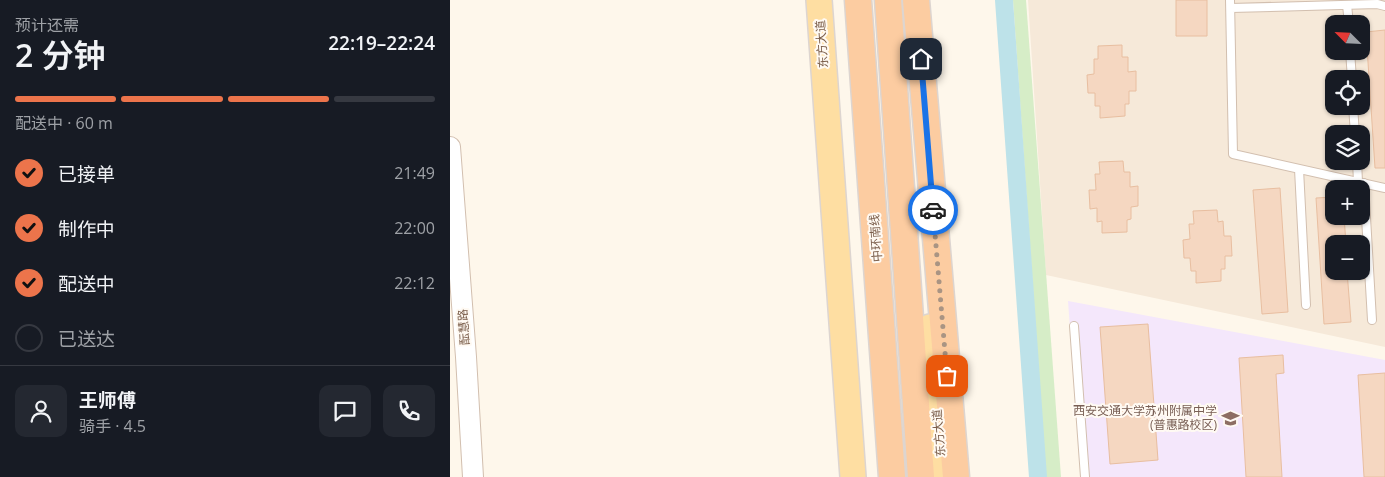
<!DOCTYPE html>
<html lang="zh">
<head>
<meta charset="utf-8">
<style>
  body { margin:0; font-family:"Open Sans","Noto Sans SC",sans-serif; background:#242831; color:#f1f3f6; height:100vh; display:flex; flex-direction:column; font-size:19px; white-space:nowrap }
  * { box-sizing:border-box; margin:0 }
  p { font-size:16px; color:#9ea1a6 }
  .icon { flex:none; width:28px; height:28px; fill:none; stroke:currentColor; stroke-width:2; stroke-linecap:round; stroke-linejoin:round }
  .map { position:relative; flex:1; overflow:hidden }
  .sheet { display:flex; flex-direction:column; background:#171b24; width:450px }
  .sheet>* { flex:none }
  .needle { width:32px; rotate:294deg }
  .buttons { position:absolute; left:875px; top:15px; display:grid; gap:10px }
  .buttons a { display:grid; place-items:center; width:45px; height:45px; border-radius:10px; background:#171b24; box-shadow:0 1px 4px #0004; font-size:25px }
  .pin { position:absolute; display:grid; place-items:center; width:42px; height:42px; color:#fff; margin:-21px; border-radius:10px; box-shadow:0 2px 8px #0006 }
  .courier { position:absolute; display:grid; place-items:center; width:50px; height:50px; margin:-25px; border:4px solid #1a73e8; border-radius:50%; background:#fff; color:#222; box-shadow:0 1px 6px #0007 }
  .head em { font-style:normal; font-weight:600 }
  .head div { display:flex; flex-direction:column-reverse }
  .head { display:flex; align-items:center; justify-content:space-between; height:85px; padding:0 15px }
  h1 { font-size:32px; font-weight:600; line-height:38px }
  .bar { display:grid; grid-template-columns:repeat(4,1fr); gap:8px 5px; align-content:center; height:60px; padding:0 15px }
  .bar i { height:6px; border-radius:4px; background:#363941 }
  .bar .active { background:#ec744b }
  .bar p { grid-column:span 4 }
  .line { display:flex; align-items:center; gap:12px; padding:0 15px; border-top:1px solid #363941 }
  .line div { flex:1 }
  .round { display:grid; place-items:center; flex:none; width:52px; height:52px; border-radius:10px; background:#242831 }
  ol { padding:0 15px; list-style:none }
  li { display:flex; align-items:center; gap:15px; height:55px }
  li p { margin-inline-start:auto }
  li .icon { padding:5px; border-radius:50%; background:#ec744b; color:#111; stroke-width:4 }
  li:last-child { color:#9ea1a6 }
  li i { width:28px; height:28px; border:2px solid #363941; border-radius:50% }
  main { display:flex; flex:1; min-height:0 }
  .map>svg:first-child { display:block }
  .residential { fill:#f6e9d9; fill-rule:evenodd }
  .education { fill:#f4e7fb }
  .green { fill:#d6edc7 }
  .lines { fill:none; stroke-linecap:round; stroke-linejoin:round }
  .canal { stroke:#bde2e9; stroke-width:18 }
  .building { fill:#f5d7c1; stroke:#e8bea0 }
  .service-casing { stroke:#d2bfaf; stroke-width:10 }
  .tertiary-casing { stroke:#d2bfaf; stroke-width:22 }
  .primary-casing { stroke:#ddd5d0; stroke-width:28 }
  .trunk-casing { stroke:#ddd5d0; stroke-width:29 }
  .service { stroke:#fff; stroke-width:8 }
  .tertiary { stroke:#fff; stroke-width:20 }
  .primary { stroke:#fedea2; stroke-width:25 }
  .trunk { stroke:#fccca1; stroke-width:26 }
  .done { stroke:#a99483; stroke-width:5; stroke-dasharray:0 9 }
  .route { stroke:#1a73e8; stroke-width:6 }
  .labels { text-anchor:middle; stroke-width:4; stroke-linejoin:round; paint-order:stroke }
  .street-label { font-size:12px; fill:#7b5e4b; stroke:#fffaf3 }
  .education-label { font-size:12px; fill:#785e54; stroke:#fffaf3; text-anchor:end }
</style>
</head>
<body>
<main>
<section class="sheet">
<div class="head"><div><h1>2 分钟</h1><p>预计还需</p></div><em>22:19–22:24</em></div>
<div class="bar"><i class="active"></i><i class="active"></i><i class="active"></i><i></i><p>配送中 · 60 m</p></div>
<ol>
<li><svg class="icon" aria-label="check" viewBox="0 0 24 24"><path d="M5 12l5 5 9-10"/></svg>已接单<p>21:49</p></li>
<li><svg class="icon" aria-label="check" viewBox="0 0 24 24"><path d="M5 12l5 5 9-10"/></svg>制作中<p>22:00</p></li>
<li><svg class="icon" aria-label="check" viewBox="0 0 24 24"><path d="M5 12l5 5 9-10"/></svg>配送中<p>22:12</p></li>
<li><i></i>已送达</li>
</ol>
<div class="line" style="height:90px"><a class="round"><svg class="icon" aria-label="person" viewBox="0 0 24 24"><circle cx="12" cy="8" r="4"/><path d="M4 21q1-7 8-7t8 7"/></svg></a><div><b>王师傅</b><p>骑手 · 4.5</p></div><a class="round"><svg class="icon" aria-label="chat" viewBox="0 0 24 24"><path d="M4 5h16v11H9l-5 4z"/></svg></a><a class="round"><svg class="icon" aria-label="phone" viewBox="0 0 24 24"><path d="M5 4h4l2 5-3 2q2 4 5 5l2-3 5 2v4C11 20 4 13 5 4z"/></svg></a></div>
</section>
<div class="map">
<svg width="935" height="477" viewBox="0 0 935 477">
  <rect width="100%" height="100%" fill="#fef7eb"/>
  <!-- residential -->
  <path class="residential" d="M578 0H935V347L596 275ZM884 24H911V51H884ZM884 79H911V106H884ZM884 134H911V161H884ZM884 189H911V216H884ZM884 244H911V271H884Z"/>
  <!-- education -->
  <path class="education" d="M618 301 935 360V477H631Z"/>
  <!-- green -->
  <path class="green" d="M563 0H576L611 477H596Z"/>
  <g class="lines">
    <!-- canal -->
    <path class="canal" d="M554 0 588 477"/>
  </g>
  <!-- building -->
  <path class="building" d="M726 0H757V36H726Z
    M935 30V168H925L916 32Z
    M672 45V57H678V72L686 71V91H679V104H675V116L650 118V106H645V93H638L637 75 644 74V59H648V46Z
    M673 161 674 172H680V187L688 186V206L681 207V219L677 220V232L652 233V221L647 222V208L640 209 639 190H646L645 174H650L649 162Z
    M830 188 838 312 812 314 803 190Z
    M884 197V216H894L896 244H884V271H897L901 322 874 324 866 198Z
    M767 210 768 222 773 221 774 236H781L782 256H775V269H771V281L746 283V271H741L740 258H734L733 240 740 239 739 224H744L743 211Z
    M698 324 708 460 660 464 650 327Z
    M833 355 834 373 826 374 832 477H796L789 358Z
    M935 373V477H914L908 375Z"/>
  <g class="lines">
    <defs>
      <path id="service" d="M780 0 783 154 935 188
        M897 5 899 24
        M781 8 927 4 935 6
        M900 51 902 79
        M903 106 905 134
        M907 161 908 182
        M849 169 856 305
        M914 183 922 320
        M624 326 635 477"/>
      <path id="tertiary" d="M0 147 16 357 23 477"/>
      <path id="primary" d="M369 0 403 477
        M480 327 492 477"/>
      <path id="trunk" d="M408 0 442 477
        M438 0 471 477
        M466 0 506 477"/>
    </defs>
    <!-- service casing -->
    <use href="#service" class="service-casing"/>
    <!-- tertiary casing -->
    <use href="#tertiary" class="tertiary-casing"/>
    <!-- primary casing -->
    <use href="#primary" class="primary-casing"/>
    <!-- trunk casing -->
    <use href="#trunk" class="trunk-casing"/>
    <!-- service -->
    <use href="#service" class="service"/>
    <!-- tertiary -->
    <use href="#tertiary" class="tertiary"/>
    <!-- primary -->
    <use href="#primary" class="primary"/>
    <!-- trunk -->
    <use href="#trunk" class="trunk"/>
  </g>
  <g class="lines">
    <!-- done -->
    <path class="done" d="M483 210 497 376"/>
    <!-- route -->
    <path class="route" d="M471 59 483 210"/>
  </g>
  <!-- icons -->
  <defs>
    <symbol id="school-bare" viewBox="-9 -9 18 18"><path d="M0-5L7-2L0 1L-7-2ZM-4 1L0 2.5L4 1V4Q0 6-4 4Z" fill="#8d6e63" stroke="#fffaf3" stroke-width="2.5" paint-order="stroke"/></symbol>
  </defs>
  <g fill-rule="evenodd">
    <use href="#school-bare" x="768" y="406" width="25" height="25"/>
  </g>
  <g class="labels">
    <!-- street labels -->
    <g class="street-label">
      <text transform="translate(372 44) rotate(-94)" y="4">东方大道</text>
      <text transform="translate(426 238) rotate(-94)" y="4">中环南线</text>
      <text transform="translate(14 327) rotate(-94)" y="4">酝慧路</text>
      <text transform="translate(489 433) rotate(-95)" y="4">东方大道</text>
    </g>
    <!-- education labels -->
    <g class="education-label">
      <text x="767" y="415">西安交通大学苏州附属中学<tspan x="767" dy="14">(普惠路校区)</tspan></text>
    </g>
  </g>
</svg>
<div class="buttons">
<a><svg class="needle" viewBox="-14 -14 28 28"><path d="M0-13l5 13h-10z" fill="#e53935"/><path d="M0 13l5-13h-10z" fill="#9ea1a6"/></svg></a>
<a><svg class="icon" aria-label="locate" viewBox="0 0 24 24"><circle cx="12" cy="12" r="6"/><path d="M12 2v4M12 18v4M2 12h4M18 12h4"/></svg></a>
<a><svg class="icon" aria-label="layers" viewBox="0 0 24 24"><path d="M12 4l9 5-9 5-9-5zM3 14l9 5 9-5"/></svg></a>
<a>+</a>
<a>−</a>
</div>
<div class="pin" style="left:497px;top:376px;background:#ea580c"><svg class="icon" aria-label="bag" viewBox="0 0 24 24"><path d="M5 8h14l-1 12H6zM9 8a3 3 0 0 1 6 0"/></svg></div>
<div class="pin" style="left:471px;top:59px;background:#1f2937"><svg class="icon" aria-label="home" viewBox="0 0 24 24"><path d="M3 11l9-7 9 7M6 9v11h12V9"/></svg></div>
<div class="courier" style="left:483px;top:210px"><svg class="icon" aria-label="car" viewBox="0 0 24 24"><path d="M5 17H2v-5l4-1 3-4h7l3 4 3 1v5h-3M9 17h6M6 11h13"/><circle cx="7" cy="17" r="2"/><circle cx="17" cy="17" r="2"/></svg></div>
</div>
</main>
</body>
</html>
